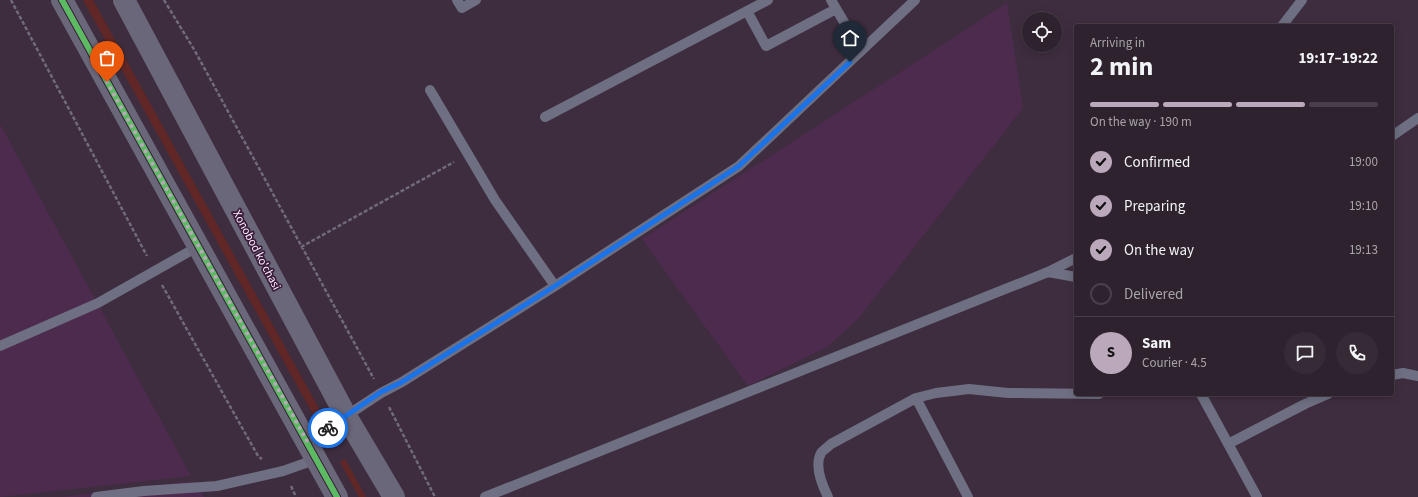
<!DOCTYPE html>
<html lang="en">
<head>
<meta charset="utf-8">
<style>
  body { margin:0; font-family:"Source Sans 3",sans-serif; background:#362a36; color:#f1f3f6; height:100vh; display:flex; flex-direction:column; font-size:15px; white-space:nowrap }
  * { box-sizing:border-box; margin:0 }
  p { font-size:13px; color:#a7a4aa }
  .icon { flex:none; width:22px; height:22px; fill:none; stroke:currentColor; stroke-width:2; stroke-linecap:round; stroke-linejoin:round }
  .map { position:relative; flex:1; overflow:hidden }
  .drawer { position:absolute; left:1074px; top:24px; width:320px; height:372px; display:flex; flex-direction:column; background:#2e222e; border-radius:4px; box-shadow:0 2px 10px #0003,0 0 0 1px #493f4a }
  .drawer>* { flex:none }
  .tools { position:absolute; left:1022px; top:12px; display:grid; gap:8px }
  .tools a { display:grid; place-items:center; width:40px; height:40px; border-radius:50%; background:#2e222e; box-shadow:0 2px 10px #0003,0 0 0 1px #493f4a; font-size:20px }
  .pin { position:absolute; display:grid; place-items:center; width:34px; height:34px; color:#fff; margin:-41px -17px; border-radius:50% 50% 50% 0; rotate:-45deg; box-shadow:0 0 4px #0007 }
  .pin .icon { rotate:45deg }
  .courier { position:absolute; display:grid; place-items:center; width:40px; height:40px; margin:-20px; border:3px solid #1a73e8; border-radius:50%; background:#fff; color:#222; box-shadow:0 1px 5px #0007 }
  .head em { font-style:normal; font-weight:700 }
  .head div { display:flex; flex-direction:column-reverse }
  .head { display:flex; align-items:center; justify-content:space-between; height:68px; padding:0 16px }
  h1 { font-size:26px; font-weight:700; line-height:30px }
  .bar { display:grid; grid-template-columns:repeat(4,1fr); gap:6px 4px; align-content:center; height:48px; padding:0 16px }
  .bar i { height:5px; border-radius:3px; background:#493f4a }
  .bar .current { background:#bba8bb }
  .bar p { grid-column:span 4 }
  .line { display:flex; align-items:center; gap:10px; padding:0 16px; border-top:1px solid #493f4a }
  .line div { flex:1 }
  .round { display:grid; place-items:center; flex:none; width:42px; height:42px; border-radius:21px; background:#362a36 }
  ol { padding:0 16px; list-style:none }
  li { display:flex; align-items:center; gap:12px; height:44px }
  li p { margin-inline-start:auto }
  li .icon { padding:4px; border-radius:50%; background:#bba8bb; color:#111; stroke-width:4 }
  li:last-child { color:#a7a4aa }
  li i { width:22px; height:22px; border:2px solid #493f4a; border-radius:50% }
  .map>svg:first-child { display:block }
  .built { fill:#4d2b4e }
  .green { fill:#612727 }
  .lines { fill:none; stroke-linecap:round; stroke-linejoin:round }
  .path { stroke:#706a7a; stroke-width:2.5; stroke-dasharray:4 2; stroke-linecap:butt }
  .lane { stroke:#6e6f82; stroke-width:10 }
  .secondary { stroke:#6a677a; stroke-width:22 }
  .cycleway-casing { stroke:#391c3a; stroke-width:8 }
  .cycleway { stroke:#5cba63; stroke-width:6 }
  .done { stroke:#bba8bb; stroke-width:4; stroke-dasharray:0 7.2 }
  .route { stroke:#1a73e8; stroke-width:5 }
  .labels { text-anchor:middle; stroke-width:3.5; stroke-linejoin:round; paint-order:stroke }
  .street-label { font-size:12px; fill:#feeafe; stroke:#391c3a }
</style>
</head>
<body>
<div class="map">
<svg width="1418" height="497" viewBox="0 0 1418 497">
  <rect width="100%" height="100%" fill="#3e2d3e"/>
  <!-- built -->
  <path class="built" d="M1007 3 1023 108 858 319 827 347 748 386 642 239Z
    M0 124 191 476 0 497Z
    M193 481 204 497H62Z"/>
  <!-- green -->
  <path class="green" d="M83 0H93L322 414 315 418Z
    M345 459 366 497H359L340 462Z"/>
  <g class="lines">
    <!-- path -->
    <path class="path" d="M11 0 147 256
      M164 0 195 51 374 379
      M301 247 454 162
      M162 285 258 456 262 459
      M389 407 435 497
      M291 486 296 497"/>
    <!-- lane -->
    <path class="lane" d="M457 0 462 8 476 0
      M831 0 861 51
      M747 11 766 46 836 9
      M1282 26 1302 0
      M430 90 495 200 555 286
      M545 117 768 0
      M1392 136 1418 118
      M1048 272 1076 258
      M0 346 98 303 199 246
      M1392 375 1403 373 1418 376
      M1201 394 1257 497
      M916 398 968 497
      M346 416 381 393 402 382 555 286 739 166 915 0
      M1228 444 1305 404 1328 394
      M96 497 144 491 217 486 283 471 317 459
      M485 497 1048 272 1076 277
      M828 497C822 485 814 466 821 453 823 450 828 447 831 444L916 398 936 393 969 389 1008 393 1099 394"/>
    <!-- secondary -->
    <path class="secondary" d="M62 0 337 497
      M124 0 346 416 394 497
      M307 441 346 416"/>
    <defs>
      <path id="cycleway" d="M62 0 337 497"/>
    </defs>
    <!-- cycleway casing -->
    <use href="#cycleway" class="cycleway-casing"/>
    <!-- cycleway -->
    <use href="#cycleway" class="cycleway"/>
  </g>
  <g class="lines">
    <!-- done -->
    <path class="done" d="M107 82 307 441 328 428"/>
    <!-- route -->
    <path class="route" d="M328 428 381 392 402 382 555 286 739 166 850 62"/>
  </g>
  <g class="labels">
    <!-- street labels -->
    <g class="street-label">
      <text transform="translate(257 250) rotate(62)" y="4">Xonobod ko'chasi</text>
    </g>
  </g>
</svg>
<div class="tools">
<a><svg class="icon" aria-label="locate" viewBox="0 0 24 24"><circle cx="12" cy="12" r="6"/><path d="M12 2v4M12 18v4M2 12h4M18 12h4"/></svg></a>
</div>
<div class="pin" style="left:107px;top:82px;background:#ea580c"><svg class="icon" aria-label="bag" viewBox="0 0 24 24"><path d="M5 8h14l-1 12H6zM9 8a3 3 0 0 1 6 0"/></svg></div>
<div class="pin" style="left:850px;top:62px;background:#1f2937"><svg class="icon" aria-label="home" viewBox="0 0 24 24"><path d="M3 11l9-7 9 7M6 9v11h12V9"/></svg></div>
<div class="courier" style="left:328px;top:428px"><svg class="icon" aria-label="bike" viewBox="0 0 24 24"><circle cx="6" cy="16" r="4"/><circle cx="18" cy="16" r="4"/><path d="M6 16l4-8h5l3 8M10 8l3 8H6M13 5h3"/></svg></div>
<section class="drawer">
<div class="head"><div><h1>2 min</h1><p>Arriving in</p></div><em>19:17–19:22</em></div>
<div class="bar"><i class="current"></i><i class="current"></i><i class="current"></i><i></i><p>On the way · 190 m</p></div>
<ol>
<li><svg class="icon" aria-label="check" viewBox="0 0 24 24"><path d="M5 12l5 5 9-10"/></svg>Confirmed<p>19:00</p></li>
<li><svg class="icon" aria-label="check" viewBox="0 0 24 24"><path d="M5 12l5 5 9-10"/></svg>Preparing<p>19:10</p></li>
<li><svg class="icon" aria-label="check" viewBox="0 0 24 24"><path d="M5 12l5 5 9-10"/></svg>On the way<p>19:13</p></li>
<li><i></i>Delivered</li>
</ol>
<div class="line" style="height:72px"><b class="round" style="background:#bba8bb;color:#111">S</b><div><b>Sam</b><p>Courier · 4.5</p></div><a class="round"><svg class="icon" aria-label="chat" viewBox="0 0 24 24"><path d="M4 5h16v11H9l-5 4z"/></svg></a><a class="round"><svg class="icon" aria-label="phone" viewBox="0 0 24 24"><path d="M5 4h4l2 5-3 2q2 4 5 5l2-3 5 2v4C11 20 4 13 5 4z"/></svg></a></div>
</section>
</div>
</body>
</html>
